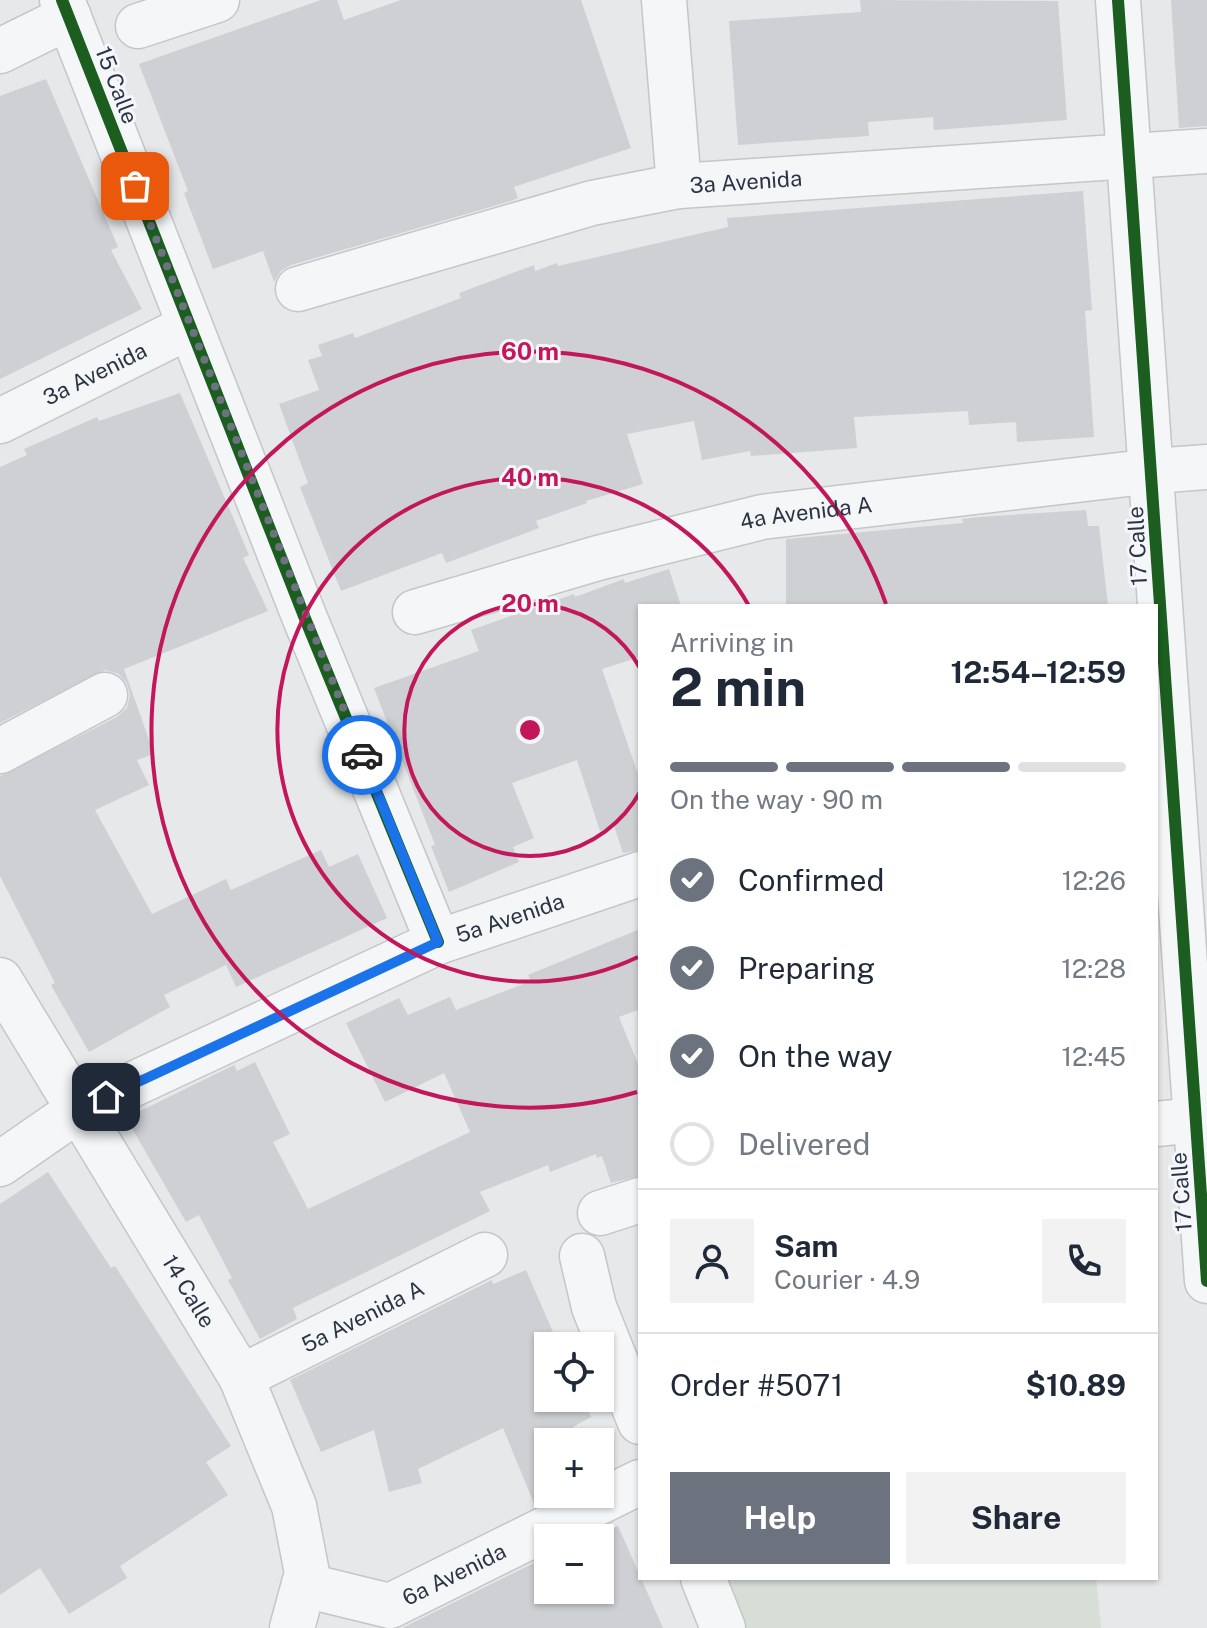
<!DOCTYPE html>
<html lang="en">
<head>
<meta charset="utf-8">
<style>
  body { margin:0; font-family:"Public Sans",sans-serif; background:#f2f2f3; color:#1f2937; height:100vh; display:flex; flex-direction:column; font-size:30px; white-space:nowrap }
  * { box-sizing:border-box; margin:0 }
  p { font-size:26px; color:#747a83 }
  .icon { flex:none; width:44px; height:44px; fill:none; stroke:currentColor; stroke-width:2; stroke-linecap:round; stroke-linejoin:round }
  .map { position:relative; flex:1; overflow:hidden }
  .drawer { position:absolute; left:638px; top:604px; width:520px; height:976px; display:flex; flex-direction:column; background:#fff; border-radius:0px; box-shadow:0 2px 6px #0004 }
  .drawer>* { flex:none }
  .buttons { position:absolute; left:534px; top:1332px; display:grid; gap:16px }
  .buttons a { display:grid; place-items:center; width:80px; height:80px; border-radius:0px; background:#fff; box-shadow:0 2px 6px #0004; font-size:40px }
  .pin { position:absolute; display:grid; place-items:center; width:68px; height:68px; color:#fff; margin:-34px; border-radius:16px; box-shadow:0 4px 12px #0006 }
  .courier { position:absolute; display:grid; place-items:center; width:80px; height:80px; margin:-40px; border:6px solid #1a73e8; border-radius:50%; background:#fff; color:#222; box-shadow:0 2px 10px #0007 }
  .head em { font-style:normal; font-weight:700 }
  .head div { display:flex; flex-direction:column-reverse }
  .head { display:flex; align-items:center; justify-content:space-between; height:136px; padding:0 32px }
  h1 { font-size:52px; font-weight:700; line-height:60px }
  .bar { display:grid; grid-template-columns:repeat(4,1fr); gap:12px 8px; align-content:center; height:96px; padding:0 32px }
  .bar i { height:10px; border-radius:6px; background:#e0e1e3 }
  .bar .selected { background:#6c737f }
  .bar p { grid-column:span 4 }
  .line { display:flex; align-items:center; gap:20px; padding:0 32px; border-top:2px solid #e0e1e3 }
  .line div { flex:1 }
  .round { display:grid; place-items:center; flex:none; width:84px; height:84px; border-radius:0px; background:#f2f2f3 }
  ol { padding:0 32px; list-style:none }
  li { display:flex; align-items:center; gap:24px; height:88px }
  li p { margin-inline-start:auto }
  li .icon { padding:8px; border-radius:50%; background:#6c737f; color:#fff; stroke-width:4 }
  li:last-child { color:#747a83 }
  li i { width:44px; height:44px; border:4px solid #e0e1e3; border-radius:50% }
  .cta { display:flex; gap:16px; margin-top:auto; padding:16px 32px }
  .cta a { flex:1; height:92px; border-radius:0px; background:#6c737f; color:#fff; font-size:32px; font-weight:700; line-height:92px; text-align:center }
  .cta a+a { background:#f2f2f3; color:#1f2937 }
  .map>svg:first-child { display:block }
  .green { fill:#d6ded6 }
  .building { fill:#ced0d3 }
  .lines { fill:none; stroke-linecap:round; stroke-linejoin:round }
  .minor-casing { stroke:#c4c6c8; stroke-width:47 }
  .minor { stroke:#f5f6f7; stroke-width:44 }
  .cycleway-casing { stroke:#f4f6f9; stroke-width:17 }
  .cycleway { stroke:#1b5e20; stroke-width:12 }
  .done { stroke:#6c737f; stroke-width:8; stroke-dasharray:0 14.4 }
  .route { stroke:#1a73e8; stroke-width:10 }
  .ring { fill:none; stroke:#c2185b; stroke-width:4 }
  .labels { text-anchor:middle; stroke-width:6; stroke-linejoin:round; paint-order:stroke }
  .street-label { font-size:22px; fill:#2b3445; stroke:#f4f6f9 }
  .centre { fill:#c2185b; stroke:#f4f6f9; stroke-width:4 }
  .ring-label { font-size:24px; text-anchor:middle; font-weight:bold; fill:#c2185b; stroke:#f4f6f9; stroke-width:6; stroke-linejoin:round; paint-order:stroke }
</style>
</head>
<body>
<div class="map">
<svg width="1207" height="1628" viewBox="0 0 1207 1628">
  <rect width="100%" height="100%" fill="#e6e8ea"/>
  <!-- green -->
  <path class="green" d="M727 1578H1096L1101 1628H744Z"/>
  <!-- building -->
  <path class="building" d="M321 0H337L344 20 401 0H581L631 148 514 187 518 198 511 201 291 265 281 271 274 282 263 251 213 269 184 193 188 191 139 64Z
    M860 0 1058 1 1067 120 934 130 933 117 868 122 869 136 738 145 729 21 861 12Z
    M1171 0H1207V126L1179 128Z
    M46 79 118 247 111 250 142 309 0 379V96Z
    M1083 191 1092 310 1085 311 1094 437 1017 442 1016 422 969 425 968 411 854 417 857 448 751 456 750 451 702 460 694 421 627 434 643 484 586 501 587 503 536 521 539 528 446 563 442 553 341 591 300 487 308 483 279 404 319 390 308 360 322 356 318 345 353 333 355 338 461 298 459 293 534 265 535 271 557 263 558 266 728 227 727 218Z
    M180 393 249 555 243 558 268 611 124 669 154 754 137 760 149 785 95 810 152 914 226 879 231 890 321 850 329 867 358 854 387 918 236 987 226 965 164 995 170 1007 89 1052 51 985 55 983 0 876V776L117 717 127 708 130 695 127 684 119 674 105 670 0 723V467L27 455 24 449 97 417 99 421Z
    M1086 510 1088 526H1099L1108 606H786V539L963 523 962 519 979 517Z
    M669 569 681 606H640V657L602 669 640 780V850L623 853 614 826 600 831 577 760 512 783 534 838 513 847 519 862 449 892 431 846 435 845 374 688 479 651 471 630 574 594 575 597 624 579 625 583Z
    M640 929V1009L619 1017 640 1069V1176L611 1183 602 1156 597 1158 596 1154 550 1172 548 1165 480 1192 490 1211 293 1308 297 1319 260 1339 228 1280 232 1278 199 1215 186 1222 126 1118 234 1065 237 1071 255 1062 290 1134 273 1142 308 1209 470 1132 444 1073 385 1102 346 1023 399 998 408 1015 450 997 456 1010 531 981 528 975Z
    M48 1172 111 1268 115 1266 231 1446 206 1462 228 1495 120 1566 127 1578 69 1614 40 1568 0 1595V1204Z
    M526 1270 559 1346H548V1398H583L591 1417 573 1427 579 1442H548V1500L535 1506 503 1428 418 1469 422 1483 389 1492 374 1430 321 1452 290 1380 492 1280 493 1284Z
    M618 1526 663 1628H402L548 1556V1590H600V1538H590Z"/>
  <g class="lines">
    <defs>
      <g id="minor">
        <path d="M62 0 304 616 438 942"/>
        <path d="M664 0 679 186"/>
        <path d="M1118 0 1207 1281"/>
        <path d="M138 26 217 0"/>
        <path d="M0 51 69 17"/>
        <path id="s1" d="M298 289 592 203 679 186 1207 151"/>
        <path id="s2" d="M0 421 190 326"/>
        <path id="s3" d="M415 612 598 558 762 517 1153 471 1207 467"/>
        <path d="M0 751 105 695"/>
        <path id="s4" d="M0 980 241 1377 294 1506 307 1573 292 1628"/>
        <path d="M1156 1124 1207 1119"/>
        <path id="s5" d="M0 1164 78 1110 438 942 640 874"/>
        <path d="M600 1213 640 1200"/>
        <path d="M582 1256 594 1307 640 1422"/>
        <path id="s6" d="M241 1377 485 1255"/>
        <path d="M703 1578 723 1628"/>
        <path id="s7" d="M304 1585 390 1606 640 1482"/>
      </g>
    </defs>
    <!-- minor casing -->
    <use href="#minor" class="minor-casing"/>
    <!-- minor -->
    <use href="#minor" class="minor"/>
    <defs>
      <path id="cycleway" d="M62 0 304 616 438 942
        M1118 0 1207 1281"/>
    </defs>
    <!-- cycleway casing -->
    <use href="#cycleway" class="cycleway-casing"/>
    <!-- cycleway -->
    <use href="#cycleway" class="cycleway"/>
  </g>
  <g class="lines">
    <!-- done -->
    <path class="done" d="M135 186 362 755"/>
    <!-- route -->
    <path class="route" d="M106 1097 438 942 362 755"/>
  </g>
  <!-- distance rings -->
  <g class="ring">
    <path d="M640 792A126 126 0 1 1 640 668"/>
    <path d="M638 957A252 252 0 1 1 749 606"/>
    <path d="M637 1092A378 378 0 1 1 886 604"/>
  </g>
  <g class="labels">
    <!-- street labels -->
    <g class="street-label">
      <text transform="translate(117 85) rotate(69)" y="8">15 Calle</text>
      <text dy="8" stroke="none"><textPath href="#s1" startOffset="462">3a Avenida</textPath></text>
      <text dy="8" stroke="none"><textPath href="#s2" startOffset="106">3a Avenida</textPath></text>
      <text dy="8" stroke="none"><textPath href="#s3" startOffset="404">4a Avenida A</textPath></text>
      <text transform="translate(1137 546) rotate(-93)" y="8">17 Calle</text>
      <text dy="8" stroke="none"><textPath href="#s5" startOffset="568">5a Avenida</textPath></text>
      <text transform="translate(1181 1192) rotate(-94)" y="8">17 Calle</text>
      <text dy="8" stroke="none"><textPath href="#s4" startOffset="364">14 Calle</textPath></text>
      <text dy="8" stroke="none"><textPath href="#s6" startOffset="136">5a Avenida A</textPath></text>
      <text dy="8" stroke="none"><textPath href="#s7" startOffset="160">6a Avenida</textPath></text>
    </g>
  </g>
  <circle cx="530" cy="730" r="12" class="centre"/>
  <g class="ring-label">
    <text x="530" y="360">60 m</text>
    <text x="530" y="486">40 m</text>
    <text x="530" y="612">20 m</text>
  </g>
</svg>
<div class="buttons">
<a><svg class="icon" aria-label="locate" viewBox="0 0 24 24"><circle cx="12" cy="12" r="6"/><path d="M12 2v4M12 18v4M2 12h4M18 12h4"/></svg></a>
<a>+</a>
<a>−</a>
</div>
<div class="pin" style="left:135px;top:186px;background:#ea580c"><svg class="icon" aria-label="bag" viewBox="0 0 24 24"><path d="M5 8h14l-1 12H6zM9 8a3 3 0 0 1 6 0"/></svg></div>
<div class="pin" style="left:106px;top:1097px;background:#1f2937"><svg class="icon" aria-label="home" viewBox="0 0 24 24"><path d="M3 11l9-7 9 7M6 9v11h12V9"/></svg></div>
<div class="courier" style="left:362px;top:755px"><svg class="icon" aria-label="car" viewBox="0 0 24 24"><path d="M5 17H2v-5l4-1 3-4h7l3 4 3 1v5h-3M9 17h6M6 11h13"/><circle cx="7" cy="17" r="2"/><circle cx="17" cy="17" r="2"/></svg></div>
<section class="drawer">
<div class="head"><div><h1>2 min</h1><p>Arriving in</p></div><em>12:54–12:59</em></div>
<div class="bar"><i class="selected"></i><i class="selected"></i><i class="selected"></i><i></i><p>On the way · 90 m</p></div>
<ol>
<li><svg class="icon" aria-label="check" viewBox="0 0 24 24"><path d="M5 12l5 5 9-10"/></svg>Confirmed<p>12:26</p></li>
<li><svg class="icon" aria-label="check" viewBox="0 0 24 24"><path d="M5 12l5 5 9-10"/></svg>Preparing<p>12:28</p></li>
<li><svg class="icon" aria-label="check" viewBox="0 0 24 24"><path d="M5 12l5 5 9-10"/></svg>On the way<p>12:45</p></li>
<li><i></i>Delivered</li>
</ol>
<div class="line" style="height:144px"><a class="round"><svg class="icon" aria-label="person" viewBox="0 0 24 24"><circle cx="12" cy="8" r="4"/><path d="M4 21q1-7 8-7t8 7"/></svg></a><div><b>Sam</b><p>Courier · 4.9</p></div><a class="round"><svg class="icon" aria-label="phone" viewBox="0 0 24 24"><path d="M5 4h4l2 5-3 2q2 4 5 5l2-3 5 2v4C11 20 4 13 5 4z"/></svg></a></div>
<div class="line" style="height:104px"><div>Order #5071</div><b>$10.89</b></div>
<div class="cta"><a>Help</a><a>Share</a></div>
</section>
</div>
</body>
</html>
